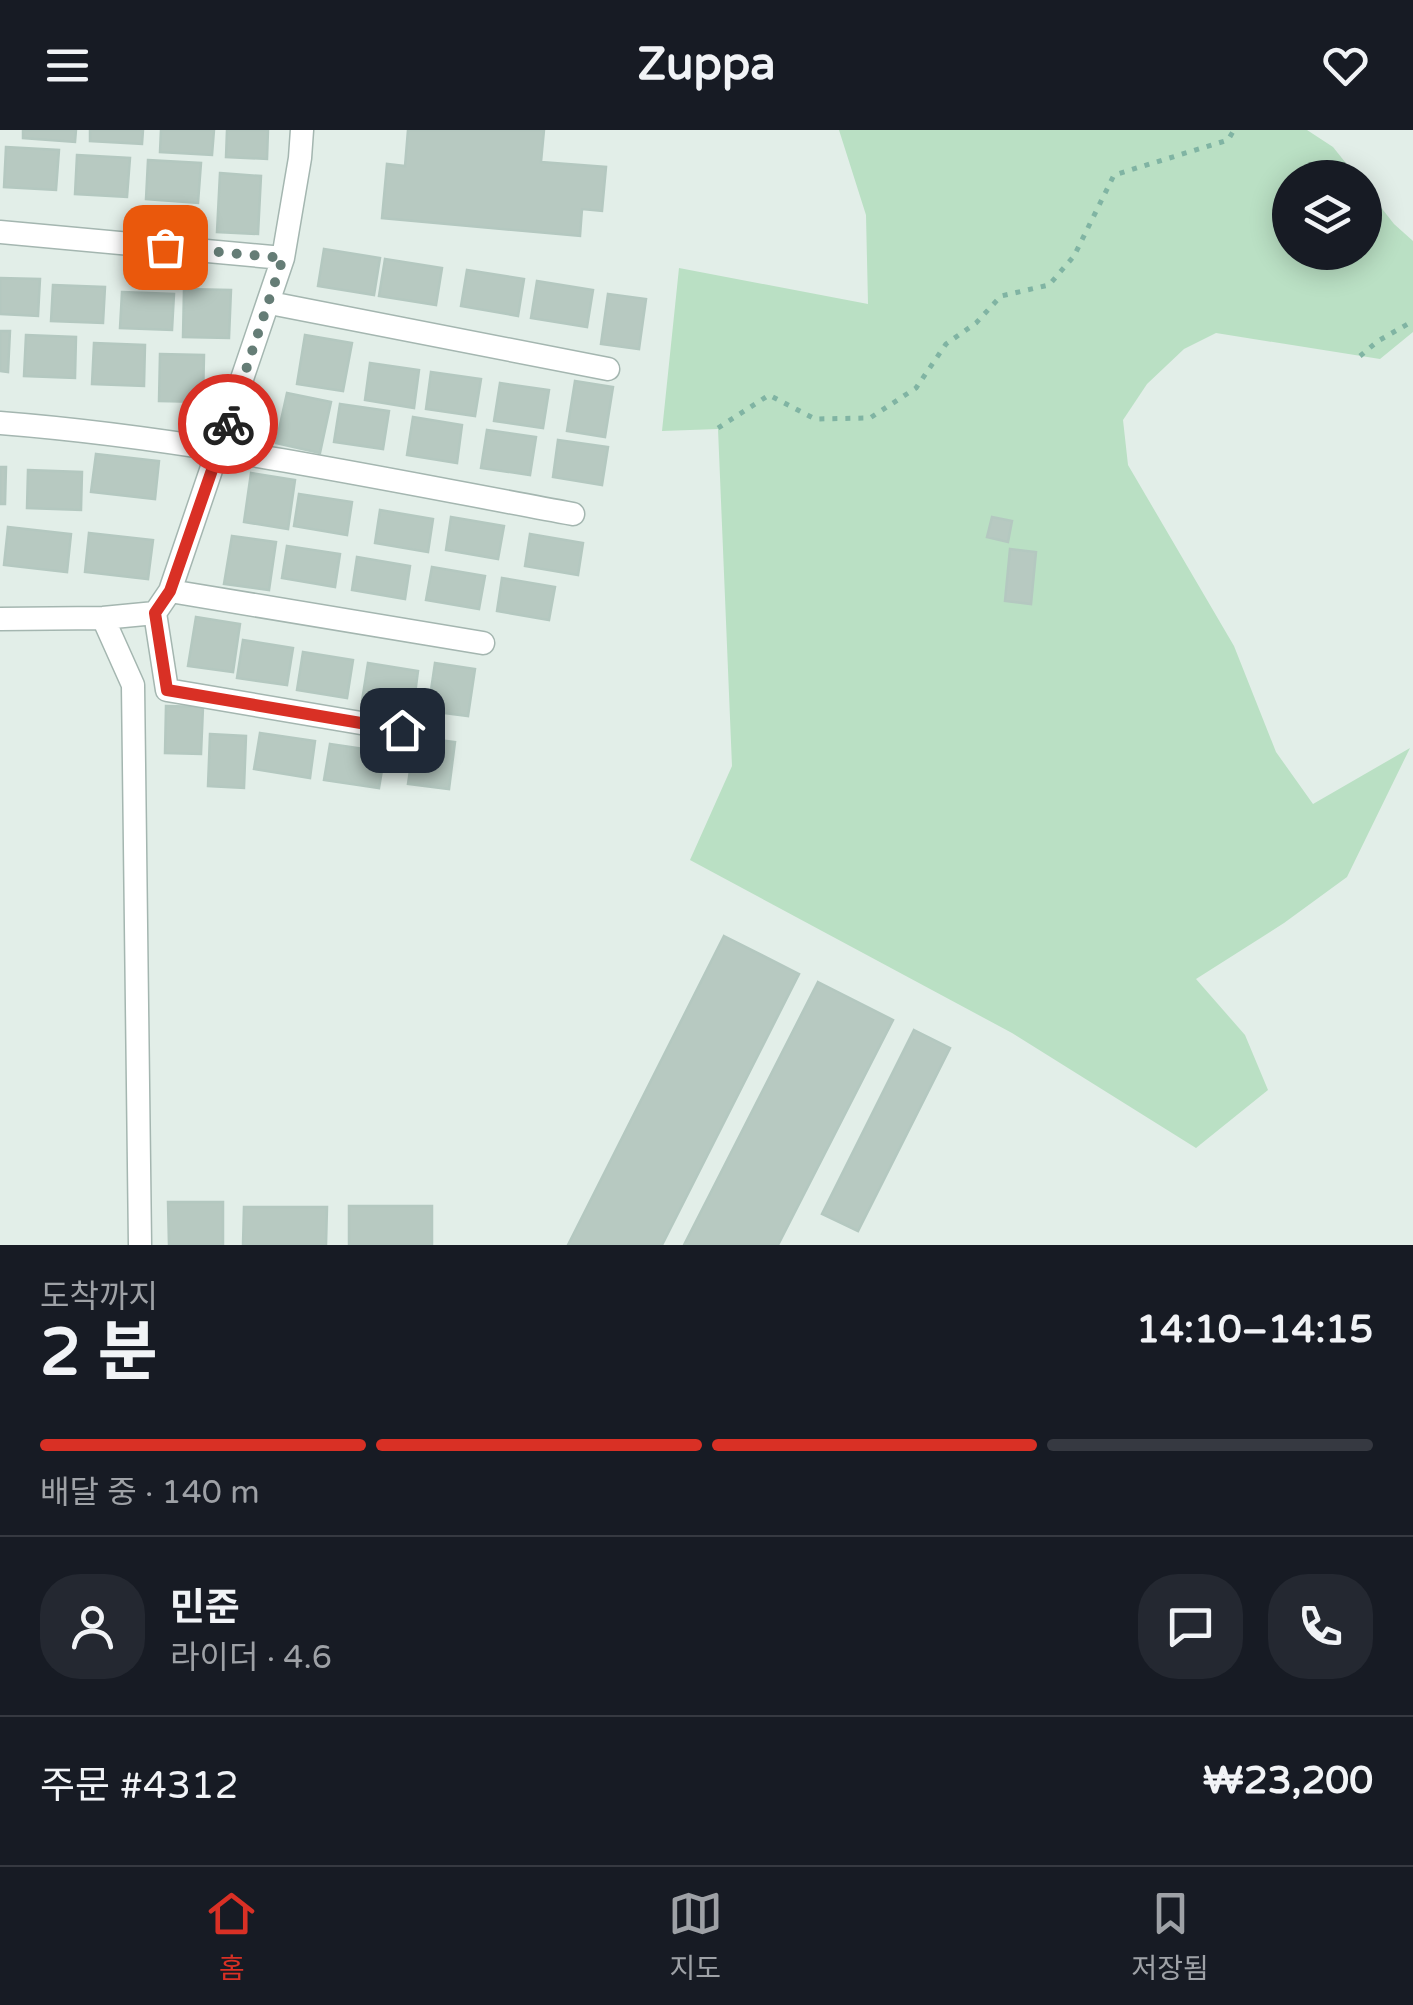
<!DOCTYPE html>
<html lang="ko">
<head>
<meta charset="utf-8">
<style>
  body { margin:0; font-family:"Varela Round","Noto Sans KR",sans-serif; background:#242831; color:#f1f3f6; height:100vh; display:flex; flex-direction:column; font-size:38px; white-space:nowrap }
  * { box-sizing:border-box; margin:0 }
  p { font-size:32px; color:#9ea1a6 }
  .icon { flex:none; width:55px; height:55px; fill:none; stroke:currentColor; stroke-width:2; stroke-linecap:round; stroke-linejoin:round }
  .map { position:relative; height:1115px; overflow:hidden }
  .drawer { display:flex; flex-direction:column; background:#171b24; flex:1 }
  .drawer>* { flex:none }
  .fabs { position:absolute; left:1272px; top:30px; display:grid; gap:20px }
  .fabs a { display:grid; place-items:center; width:110px; height:110px; border-radius:50%; background:#171b24; box-shadow:0 5px 25px #0003; font-size:50px }
  .pin { position:absolute; display:grid; place-items:center; width:85px; height:85px; color:#fff; margin:-42px; border-radius:20px; box-shadow:0 5px 15px #0006 }
  .courier { position:absolute; display:grid; place-items:center; width:100px; height:100px; margin:-50px; border:8px solid #d93025; border-radius:50%; background:#fff; color:#222; box-shadow:0 2px 12px #0007 }
  .head em { font-style:normal; font-weight:700 }
  .head div { display:flex; flex-direction:column-reverse }
  .head { display:flex; align-items:center; justify-content:space-between; height:170px; padding:0 40px }
  h1 { font-size:65px; font-weight:700; line-height:75px }
  .bar { display:grid; grid-template-columns:repeat(4,1fr); gap:15px 10px; align-content:center; height:120px; padding:0 40px }
  .bar i { height:12px; border-radius:8px; background:#363941 }
  .bar .current { background:#d93025 }
  .bar p { grid-column:span 4 }
  .line { display:flex; align-items:center; gap:25px; padding:0 40px; border-top:2px solid #363941 }
  .line div { flex:1 }
  .round { display:grid; place-items:center; flex:none; width:105px; height:105px; border-radius:40px; background:#242831 }
  header { display:flex; justify-content:space-between; align-items:center; height:130px; padding:0 40px; background:#171b24; font-size:45px; font-weight:700 }
  .tabs { display:flex; justify-content:space-around; align-items:center; height:140px; border-top:2px solid #363941; background:#171b24; font-size:28px; color:#9ea1a6 }
  .tabs a { display:grid; justify-items:center; gap:5px }
  .tabs .current { color:#d93025 }
  .map>svg:first-child { display:block }
  .green { fill:#bae0c4 }
  .building { fill:#b7c9c1; stroke:#b4c8c0; stroke-width:2.5 }
  .lines { fill:none; stroke-linecap:round; stroke-linejoin:round }
  .street-casing { stroke:#a4b6b0; stroke-width:25 }
  .path { stroke:#80b4a3; stroke-width:5; stroke-dasharray:5 8; stroke-linecap:butt }
  .street { stroke:#fff; stroke-width:22 }
  .done { stroke:#657d76; stroke-width:10; stroke-dasharray:0 18 }
  .route { stroke:#d93025; stroke-width:12 }
</style>
</head>
<body>
<header><svg class="icon" aria-label="menu" viewBox="0 0 24 24"><path d="M4 6h16M4 12h16M4 18h16"/></svg>Zuppa<svg class="icon" aria-label="heart" viewBox="0 0 24 24"><path d="M12 20l-8-8c-3-5 5-10 8-4 3-6 11-1 8 4z"/></svg></header>
<div class="map">
<svg width="1413" height="1115" viewBox="0 0 1413 1115">
  <rect width="100%" height="100%" fill="#e2eee8"/>
  <!-- green -->
  <path class="green" d="M839 0H1307L1333 17 1357 47 1290 48V122H1365V57L1394 94 1413 111V202L1380 229 1216 203 1184 219 1147 254 1123 290 1128 335 1234 516 1276 622 1313 674 1410 618 1347 747 1284 793 1196 849 1245 905 1268 960 1196 1018 1012 903 690 730 732 636 718 299 662 301 679 138 868 174 866 85Z"/>
  <!-- building -->
  <path class="building" d="M23 0H76L75 12 23 8Z
    M90 0H143L142 14 90 11Z
    M161 0H214L212 25 160 22Z
    M227 0H268L267 29 226 27Z
    M408 0H544L541 32 606 37 602 81 582 79 580 106 382 88 387 34 405 36Z
    M6 17 59 20 56 60 4 57Z
    M77 25 130 28 127 67 75 64Z
    M148 30 201 33 198 73 146 69Z
    M220 43 261 46 258 104 217 102Z
    M324 119 380 128 374 165 318 156Z
    M385 129 442 138 436 175 379 166Z
    M467 140 524 149 518 186 461 176Z
    M0 148 40 149 38 186 0 184Z
    M537 151 593 160 587 197 531 188Z
    M53 155 105 157 103 193 51 191Z
    M184 159 231 160 229 208 183 207Z
    M122 162 174 164 172 200 120 198Z
    M608 164 646 169 639 219 601 214Z
    M0 201H10L8 242 0 241Z
    M26 205 76 207 75 248 24 246Z
    M305 205 352 213 343 261 297 254Z
    M94 213 145 215 144 256 92 254Z
    M160 224 204 225 203 272 159 271Z
    M370 233 419 240 414 278 365 270Z
    M431 242 481 249 475 286 426 279Z
    M575 251 613 257 605 307 567 301Z
    M500 253 549 260 543 298 494 291Z
    M287 263 331 272 320 323 276 313Z
    M340 274 389 281 383 319 334 312Z
    M413 287 462 295 457 333 407 325Z
    M487 300 536 307 530 345 481 338Z
    M558 310 608 317 602 355 553 347Z
    M96 324 159 331 155 369 91 362Z
    M0 337H6L5 374H0Z
    M28 340 82 342 81 380 27 378Z
    M251 343 295 350 288 399 244 392Z
    M299 364 352 372 347 405 294 396Z
    M380 380 433 389 428 422 375 413Z
    M451 387 504 396 498 429 446 420Z
    M992 387 1012 391 1008 412 987 407Z
    M8 397 71 404 67 442 4 435Z
    M89 403 153 410 148 449 85 442Z
    M530 404 583 413 578 445 525 436Z
    M232 406 276 412 269 460 224 454Z
    M287 416 340 424 335 457 282 448Z
    M1010 419 1036 422 1031 474 1005 471Z
    M357 427 410 436 405 469 352 460Z
    M432 437 485 446 479 479 426 470Z
    M502 448 555 457 549 490 497 481Z
    M196 487 240 494 233 542 188 536Z
    M243 510 293 518 287 555 237 548Z
    M303 522 353 530 347 568 297 560Z
    M368 533 418 541 413 579 362 571Z
    M435 533 475 539 468 586 428 581Z
    M166 576 203 577 201 624 165 623Z
    M260 603 315 611 310 648 254 639Z
    M210 604 246 606 244 658 208 656Z
    M415 607 455 612 449 659 408 654Z
    M330 614 385 622 379 658 324 650Z
    M724 806 799 844 662 1115H568Z
    M818 852 893 890 778 1115H684Z
    M914 900 950 918 858 1101 822 1084Z
    M168 1072H223V1115H169Z
    M349 1076H432V1115H349Z
    M244 1077H327L326 1115H243Z"/>
  <g class="lines">
    <defs>
      <path id="street" d="M0 102 283 128
        M270 173 608 239
        M0 293C193 308 383 349 573 384
        M170 461 483 513
        M155 483 167 560 402 600
        M103 488 133 555 140 1115
        M0 489 103 488 155 483 170 461 283 128 300 28 302 0"/>
    </defs>
    <!-- street casing -->
    <use href="#street" class="street-casing"/>
    <!-- path -->
    <path class="path" d="M1360 226 1378 211 1413 191
      M718 298 769 265 815 289 870 288 916 258 946 214 976 193 1001 166 1049 155 1074 126 1114 45 1228 10 1234 0"/>
    <!-- street -->
    <use href="#street" class="street"/>
  </g>
  <g class="lines">
    <!-- done -->
    <path class="done" d="M165 117 283 128 228 294"/>
    <!-- route -->
    <path class="route" d="M228 294 170 461 155 483 167 560 402 600"/>
  </g>
</svg>
<div class="fabs">
<a><svg class="icon" aria-label="layers" viewBox="0 0 24 24"><path d="M12 4l9 5-9 5-9-5zM3 14l9 5 9-5"/></svg></a>
</div>
<div class="pin" style="left:165px;top:117px;background:#ea580c"><svg class="icon" aria-label="bag" viewBox="0 0 24 24"><path d="M5 8h14l-1 12H6zM9 8a3 3 0 0 1 6 0"/></svg></div>
<div class="pin" style="left:402px;top:600px;background:#1f2937"><svg class="icon" aria-label="home" viewBox="0 0 24 24"><path d="M3 11l9-7 9 7M6 9v11h12V9"/></svg></div>
<div class="courier" style="left:228px;top:294px"><svg class="icon" aria-label="bike" viewBox="0 0 24 24"><circle cx="6" cy="16" r="4"/><circle cx="18" cy="16" r="4"/><path d="M6 16l4-8h5l3 8M10 8l3 8H6M13 5h3"/></svg></div>
</div>
<section class="drawer">
<div class="head"><div><h1>2 분</h1><p>도착까지</p></div><em>14:10–14:15</em></div>
<div class="bar"><i class="current"></i><i class="current"></i><i class="current"></i><i></i><p>배달 중 · 140 m</p></div>
<div class="line" style="height:180px"><a class="round"><svg class="icon" aria-label="person" viewBox="0 0 24 24"><circle cx="12" cy="8" r="4"/><path d="M4 21q1-7 8-7t8 7"/></svg></a><div><b>민준</b><p>라이더 · 4.6</p></div><a class="round"><svg class="icon" aria-label="chat" viewBox="0 0 24 24"><path d="M4 5h16v11H9l-5 4z"/></svg></a><a class="round"><svg class="icon" aria-label="phone" viewBox="0 0 24 24"><path d="M5 4h4l2 5-3 2q2 4 5 5l2-3 5 2v4C11 20 4 13 5 4z"/></svg></a></div>
<div class="line" style="height:130px"><div>주문 #4312</div><b>₩23,200</b></div>
</section>
<nav class="tabs">
<a class="current"><svg class="icon" aria-label="home" viewBox="0 0 24 24"><path d="M3 11l9-7 9 7M6 9v11h12V9"/></svg>홈</a>
<a><svg class="icon" aria-label="map" viewBox="0 0 24 24"><path d="M3 6l6-2 6 2 6-2v14l-6 2-6-2-6 2zM9 4v14M15 6v14"/></svg>지도</a>
<a><svg class="icon" aria-label="saved" viewBox="0 0 24 24"><path d="M7 4h10v16l-5-4-5 4z"/></svg>저장됨</a>
</nav>
</body>
</html>
